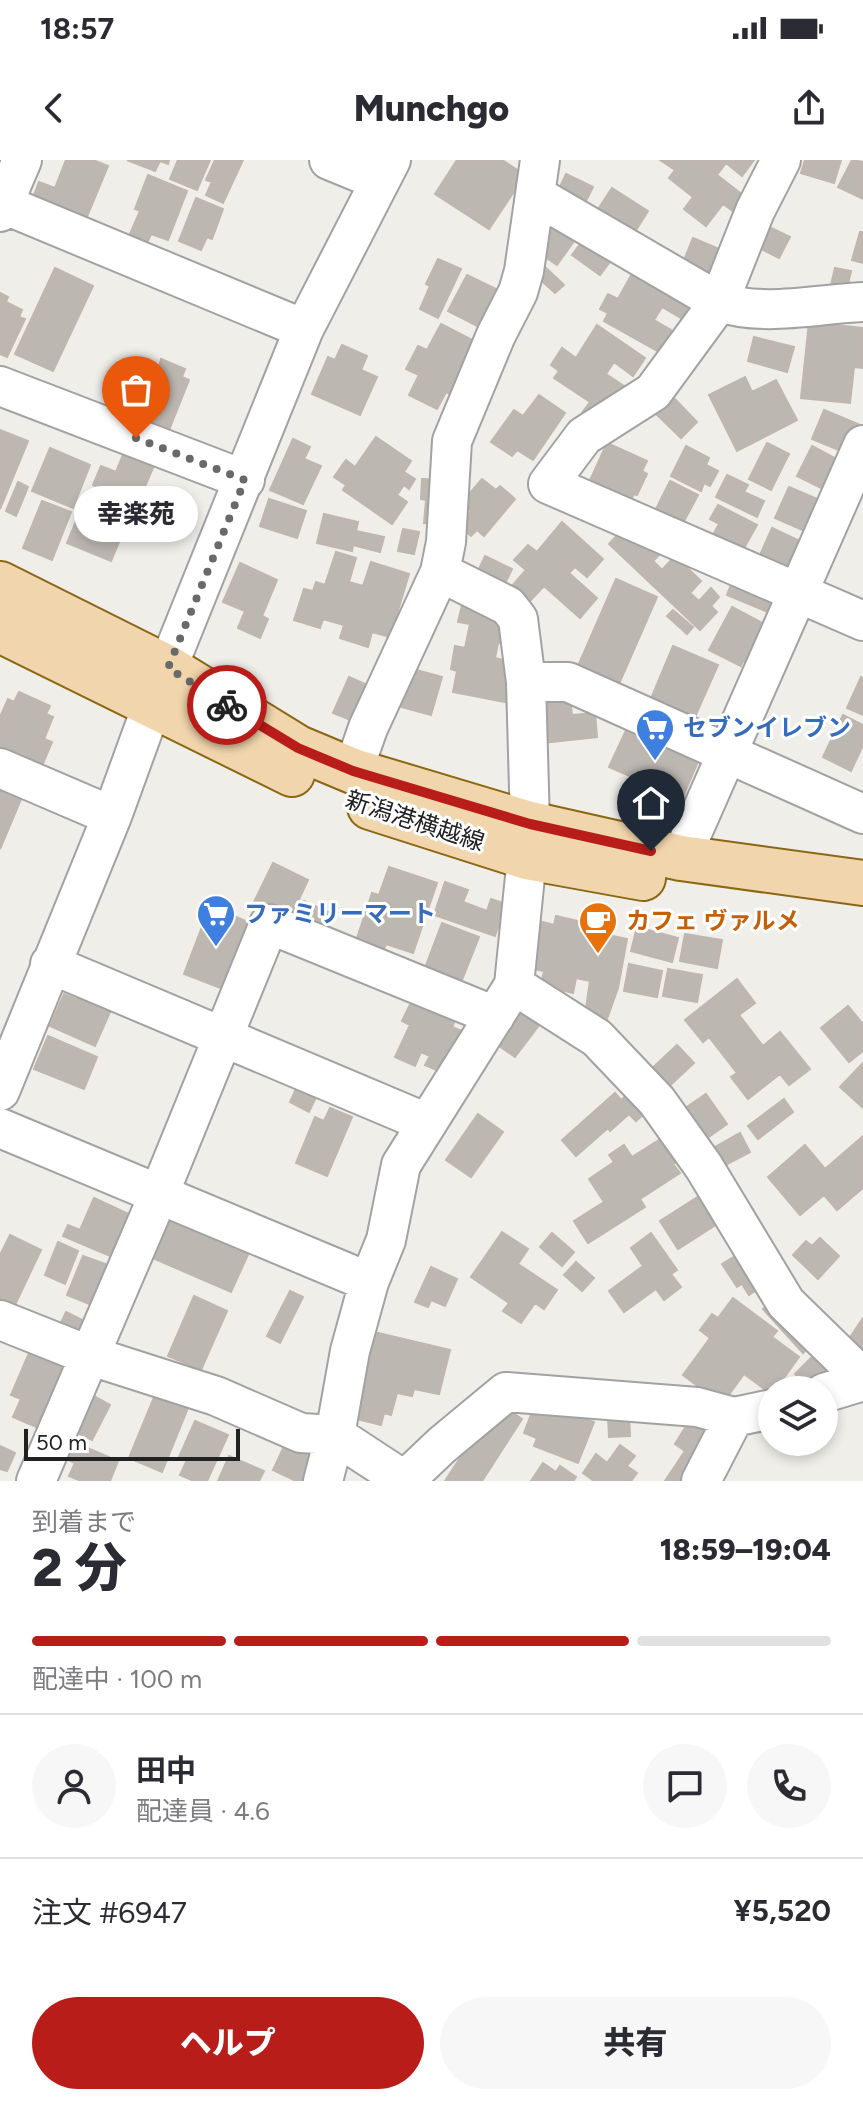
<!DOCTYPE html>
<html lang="ja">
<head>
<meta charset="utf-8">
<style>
  body { margin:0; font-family:Figtree,"Noto Sans JP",sans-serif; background:#f7f7f7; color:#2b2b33; height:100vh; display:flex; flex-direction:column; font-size:30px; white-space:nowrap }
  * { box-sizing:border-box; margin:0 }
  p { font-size:26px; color:#7c7c81 }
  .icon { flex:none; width:44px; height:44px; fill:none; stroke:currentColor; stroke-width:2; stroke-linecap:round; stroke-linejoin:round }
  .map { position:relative; height:1321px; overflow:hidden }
  .details { display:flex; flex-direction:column; background:#fff; flex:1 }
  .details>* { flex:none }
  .buttons { position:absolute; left:758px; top:1216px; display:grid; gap:16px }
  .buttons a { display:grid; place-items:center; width:80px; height:80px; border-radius:50%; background:#fff; box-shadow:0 4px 12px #0003; font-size:40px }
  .scale { position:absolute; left:24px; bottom:20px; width:216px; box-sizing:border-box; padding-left:8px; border:4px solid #212121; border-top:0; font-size:22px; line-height:28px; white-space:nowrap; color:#212121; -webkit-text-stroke:6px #fff; paint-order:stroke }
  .pin { position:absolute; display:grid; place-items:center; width:68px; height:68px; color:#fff; margin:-82px -34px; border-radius:50% 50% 50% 0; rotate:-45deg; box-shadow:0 0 8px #0007 }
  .pin .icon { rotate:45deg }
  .courier { position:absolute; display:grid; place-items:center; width:80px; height:80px; margin:-40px; border:6px solid #b91d19; border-radius:50%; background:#fff; color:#222; box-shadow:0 2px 10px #0007 }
  .bubble { position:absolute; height:56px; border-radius:28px; background:#fff; box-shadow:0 4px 12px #0003; font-size:26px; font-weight:800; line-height:56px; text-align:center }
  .headline em { font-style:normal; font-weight:800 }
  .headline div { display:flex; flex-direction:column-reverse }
  .headline { display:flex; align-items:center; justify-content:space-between; height:136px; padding:0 32px }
  h1 { font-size:52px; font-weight:800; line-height:60px }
  .bar { display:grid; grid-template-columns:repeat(4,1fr); gap:12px 8px; align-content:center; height:96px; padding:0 32px }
  .bar i { height:10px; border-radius:6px; background:#e1e1e2 }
  .bar .current { background:#b91d19 }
  .bar p { grid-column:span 4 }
  .line { display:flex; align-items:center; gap:20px; padding:0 32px; border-top:2px solid #e1e1e2 }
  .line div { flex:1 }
  .round { display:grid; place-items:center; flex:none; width:84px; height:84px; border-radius:42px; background:#f7f7f7 }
  .cta { display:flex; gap:16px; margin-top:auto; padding:16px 32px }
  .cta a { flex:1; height:92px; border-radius:48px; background:#b91d19; color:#fff; font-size:32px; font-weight:800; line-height:92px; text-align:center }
  .cta a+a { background:#f7f7f7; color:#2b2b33 }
  .status { display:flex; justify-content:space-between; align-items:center; height:56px; padding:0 40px; background:#fff; direction:ltr }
  .status svg { height:22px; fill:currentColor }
  header { display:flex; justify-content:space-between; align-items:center; height:104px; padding:0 32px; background:#fff; font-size:36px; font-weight:800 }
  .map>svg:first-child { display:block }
  .building { fill:#bdb7b2; stroke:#c0b6ad; stroke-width:2 }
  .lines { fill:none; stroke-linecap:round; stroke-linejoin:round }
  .minor-casing { stroke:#a2a2a2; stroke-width:42 }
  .major-casing { stroke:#8b6713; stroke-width:48 }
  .minor { stroke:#fff; stroke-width:38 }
  .major { stroke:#f1d6ad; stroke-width:44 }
  .done { stroke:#696967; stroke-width:8; stroke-dasharray:0 14.4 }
  .route { stroke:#b91d19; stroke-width:10 }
  .labels { text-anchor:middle; stroke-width:6; stroke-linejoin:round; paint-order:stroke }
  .shop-label { font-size:24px; font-weight:bold; fill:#366cbe; stroke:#fff; text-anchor:start }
  .street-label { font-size:24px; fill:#212121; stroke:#fff }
  .food-label { font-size:24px; font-weight:bold; fill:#c56008; stroke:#fff; text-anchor:start }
</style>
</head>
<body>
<div class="status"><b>18:57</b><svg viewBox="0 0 49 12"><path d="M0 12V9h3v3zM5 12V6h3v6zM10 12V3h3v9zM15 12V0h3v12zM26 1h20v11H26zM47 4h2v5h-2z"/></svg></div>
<header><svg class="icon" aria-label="back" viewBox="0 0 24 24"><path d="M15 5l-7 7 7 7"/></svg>Munchgo<svg class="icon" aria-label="share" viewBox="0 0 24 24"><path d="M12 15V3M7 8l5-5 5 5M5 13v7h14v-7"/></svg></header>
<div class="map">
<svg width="863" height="1321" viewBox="0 0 863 1321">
  <rect width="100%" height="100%" fill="#f0eee9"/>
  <!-- building -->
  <path class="building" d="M66 0H93L108 6 86 59 33 38 39 22 55 28Z
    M127 0H169L168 4 160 1 155 11Z
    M178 0H210L197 30 170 19Z
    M215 0H243L223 43 206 35 212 22 206 20Z
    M457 0H502L525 15 489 69 435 34Z
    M660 0H754L742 16 726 3 717 15 744 36 733 51 723 44 706 66 684 49 693 37 669 18 675 10Z
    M805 0H841L834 23 801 13Z
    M852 0 863 2V39L838 27Z
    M566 14 593 27 582 49 556 35Z
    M148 15 187 31 168 80 151 74 148 81 130 74 140 51 135 49Z
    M612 28 648 51 631 78 595 54Z
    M196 38 223 49 212 79 207 77 201 90 179 81Z
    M558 59 579 74 557 105 536 91Z
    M769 67 790 77 779 98 759 88Z
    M860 72H863V103L852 100Z
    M587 75 615 95 600 115 572 95Z
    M693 78 724 91 711 123 680 110Z
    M438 99 461 109 438 158 420 149 430 126 426 124Z
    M544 106 564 125 555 133 535 115Z
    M55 108 93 126 53 211 15 194Z
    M835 108 851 111 847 129 831 125Z
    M634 110 697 145 688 162 662 147 654 160 678 174 673 183 666 179 659 192 604 161 608 153 600 149 608 134 618 139Z
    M467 115 504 133 485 170 448 151Z
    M0 133 8 137 6 142 22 150 19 157 25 159 7 197 0 194Z
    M809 162 863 168V208L854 207 850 243 801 238Z
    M441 164 478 183 452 235 446 232 437 249 409 235 419 215 406 209 418 186 427 190Z
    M597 165 645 198 633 216 614 202 606 214 624 226 616 239 609 234 592 259 582 253 590 242 554 218 559 211 551 205 562 188 576 198Z
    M754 177 794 187 787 212 748 201Z
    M342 185 367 196 361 210 377 217 360 255 312 234 328 197 335 200Z
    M161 199 185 209 182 217 189 220 165 280 123 264 148 202 159 207Z
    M745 217 752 232 776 220 797 260 737 291 709 235Z
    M670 234 697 262 681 278 653 251Z
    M539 235 565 253 533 300 517 290 512 296 491 282 514 250 523 256Z
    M824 250 858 264 846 293 812 279Z
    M0 270 28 281 0 349Z
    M376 277 411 301 404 312 415 319 409 329 404 325 397 335 407 342 392 364 343 330 346 325 334 317 346 300 355 307Z
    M293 279 310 287 304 299 321 306 303 344 270 330Z
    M607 283 647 301 642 311 647 314 637 335 634 334 628 345 587 327Z
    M767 283 789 294 771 330 749 319Z
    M686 286 709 298 706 305 718 311 710 326 704 323 701 331 671 316Z
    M812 286 840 301 825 330 797 316Z
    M50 288 90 305 73 348 32 331Z
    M125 290 155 303 138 343 93 325 101 306 116 312Z
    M727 315 748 325 744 332 764 341 757 357 716 337Z
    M422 319 441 320 437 364 424 363 426 340 421 339Z
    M482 319 496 330 500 326 515 339 484 376 477 370 471 376 458 365 471 351 461 343Z
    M670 321 698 335 682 365 655 351Z
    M18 322 28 327 16 356 6 351Z
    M789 327 822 341 809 373 775 358Z
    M88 333 132 351 111 401 67 383Z
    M269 339 306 351 297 378 260 366Z
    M42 341 71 352 52 400 23 388Z
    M718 345 757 365 743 390 713 375 719 364 710 359Z
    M324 354 358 362 356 371 384 377 380 392 353 385 352 391 317 383Z
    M562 362 603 399 587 417 575 407 569 413 597 438 580 458 544 426 529 442 512 426 526 410 514 400 528 385 537 392Z
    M772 368 802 382 791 408 760 395Z
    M403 369 419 372 414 394 398 391Z
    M623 369 644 389 650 381 662 392 653 401 662 410 675 396 701 421 690 433 699 441 711 428 719 437 711 446 717 452 700 470 609 384Z
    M336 392 356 398 349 422 363 426 371 402 409 414 390 477 372 472 368 487 340 478 344 465 323 459 320 468 294 460 304 429 313 431 316 422 325 425Z
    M485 396 512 409 501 432 474 420Z
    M240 403 277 420 262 456 268 459 260 478 238 468 245 451 223 442Z
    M734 417 778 435 770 453 727 435Z
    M616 419 657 437 619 524 578 506Z
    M463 441 509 463 505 484 498 483 495 498 507 501 504 519 510 520 505 542 453 532 457 511 451 509 455 486 465 488 470 464 458 462Z
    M732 447 768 466 748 503 743 501 741 506 709 490Z
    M673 450 693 467 687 474 667 456Z
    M673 486 718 505 694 559 650 541Z
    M409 508 442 517 431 555 398 546Z
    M349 517 374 528 358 563 333 553Z
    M861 517 863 518V555L847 548Z
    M19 532 50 546 46 554 53 557 44 579 52 582 42 606 0 587V557L8 539 14 542Z
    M570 539 572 555 595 553 597 577 543 583 539 542Z
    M843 555 863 565V585L851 611 823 597Z
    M628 566 700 597 682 639 609 607Z
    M0 622 24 632 0 689Z
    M273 703 308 720 290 759 254 742Z
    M389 707 437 723 413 793 386 784 380 799 353 790 372 733 379 735Z
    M445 722 468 730 463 742 487 751 491 739 506 744 495 776 434 755Z
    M304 741 328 752 319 773 295 762Z
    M210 746 248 762 223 829 184 814Z
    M556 756 609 768 608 775 627 779 618 828 603 870 585 855 590 821 576 818 573 833 541 825 544 811 524 807 535 760 554 765Z
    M442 763 479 777 458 830 422 816Z
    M637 767 678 778 672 802 631 791Z
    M685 774 722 780 717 808 680 801Z
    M629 804 662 811 657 837 624 831Z
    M668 809 702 815 697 842 663 836Z
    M737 819 755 843 739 855 763 886 780 872 810 909 789 925 780 914 748 939 731 917 737 913 709 877 703 882 685 860Z
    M82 829 114 843 95 886 50 866 64 834 78 840Z
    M416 832 459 851 452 867 464 872 445 914 425 905 430 896 421 892 415 906 395 897 410 865 402 861Z
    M523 846 543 860 515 897 495 883Z
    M848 846 863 864V891L849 902 821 868Z
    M48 876 97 897 84 929 34 909Z
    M677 885 694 903 664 931 647 913Z
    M863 903V948L840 927Z
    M300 920 320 929 309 952 290 942Z
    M615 933 621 940 629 933 646 952 636 961 629 954 610 971 608 968 576 996 562 980Z
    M706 934 727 964 700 983 678 953Z
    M784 939 793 952 758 979 748 966Z
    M330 948 352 957 327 1016 296 1003 315 957 324 961Z
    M478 954 503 972 471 1017 446 1000Z
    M740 973 750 992 720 1008 710 990Z
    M665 976 680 999 673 1004 680 1013 640 1039 645 1047 588 1083 574 1061 604 1042 589 1019 614 1002 609 995 624 985 632 997Z
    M863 976V1028L837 1050 824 1035 800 1055 768 1017 805 985 825 1009Z
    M704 1033 722 1061 678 1089 660 1061Z
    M94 1038 135 1057 117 1099 63 1076 68 1065 80 1070Z
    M168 1051 251 1088 231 1132 148 1096Z
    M502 1072 528 1089 518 1104 557 1130 544 1149 535 1143 521 1163 503 1151 509 1143 471 1117Z
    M552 1073 574 1092 562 1106 540 1087Z
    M651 1073 677 1110 671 1114 681 1127 664 1140 656 1129 624 1152 609 1131 643 1106 631 1088Z
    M10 1075 41 1090 14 1147 0 1141V1095Z
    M820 1078 839 1096 818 1119 793 1095 806 1081 812 1086Z
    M58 1082 78 1091 65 1124 45 1115Z
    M740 1093 762 1126 749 1135 742 1124 737 1127 722 1104Z
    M83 1096 111 1106 94 1146 67 1135Z
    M576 1102 594 1118 582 1131 564 1115Z
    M431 1107 457 1119 445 1146 431 1140 428 1147 415 1142Z
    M290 1131 303 1137 280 1183 267 1176Z
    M194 1136 227 1151 201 1210 168 1196Z
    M733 1138 777 1171 772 1177 799 1197 775 1230H772L771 1234 744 1214 722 1244 683 1215 710 1178 700 1170 712 1154 718 1158Z
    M771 1142 811 1185 803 1193 763 1149Z
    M66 1152 84 1161 77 1175 59 1167Z
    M863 1158V1188L849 1179Z
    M374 1172 450 1190 439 1234 414 1229 412 1236 397 1233 391 1255 384 1253 381 1265 353 1258Z
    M29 1193 68 1210 43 1270 13 1257 21 1239 11 1235Z
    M815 1194 832 1210 812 1230 795 1214Z
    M157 1230 190 1243 162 1312 129 1298Z
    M88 1233 110 1245 92 1280 70 1269Z
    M549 1244 594 1262 578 1303 534 1286 537 1278 524 1273 532 1252 544 1256Z
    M504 1247 522 1259 482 1321H445L485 1260Z
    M629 1254 630 1276 609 1277 608 1256Z
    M691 1258 718 1274 688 1321H665L685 1291 675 1284Z
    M195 1261 228 1275 207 1321H194L180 1315 187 1300 179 1297Z
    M71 1281 118 1301 110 1321H81L69 1316 75 1303 64 1298Z
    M286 1282 316 1296 304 1321H296L273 1310Z
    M620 1285 635 1296 627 1306 637 1313 631 1321H594L583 1313 596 1294 607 1303Z
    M0 1286 15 1293 7 1311 0 1309Z
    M229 1296 264 1311 259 1321H218Z
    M543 1303 556 1312 560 1306 576 1317 573 1321H531Z"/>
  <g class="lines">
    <defs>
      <path id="minor" d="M329 0 380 21
        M781 0 755 51 719 142 653 232 584 276 548 324 863 461
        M535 35 719 142C764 157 816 144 863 142
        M3 44 304 169
        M0 52 22 0
        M0 226 245 320
        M440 412 508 446 518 459 526 522 530 664
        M526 522H568L863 654
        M0 608 112 656
        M353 611 368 568 440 412 446 382 452 281 496 175 518 132 524 111 540 0
        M681 698 863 285
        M50 804 427 963
        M514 825 597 878 657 941 704 1007 786 1143 863 1218
        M0 931 112 656 152 546 304 169 391 0
        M0 968 369 1122
        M0 1160 88 1195 216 1236 301 1273 335 1275 405 1321
        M824 1233 863 1221
        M36 1321 159 1034 269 764 495 856
        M323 1321 335 1275 350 1191 369 1122 386 1080 401 1005 514 825 527 697
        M404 1321 442 1285 506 1232 697 1247 734 1257 772 1249
        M701 1321 734 1257"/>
      <path id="major" d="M0 424 168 508 298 588 353 611 530 664 681 698 863 723
        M0 470 292 614
        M370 647 527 697 643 718"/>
    </defs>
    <!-- minor casing -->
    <use href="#minor" class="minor-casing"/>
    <!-- major casing -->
    <use href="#major" class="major-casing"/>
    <!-- minor -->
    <use href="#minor" class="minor"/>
    <!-- major -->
    <use href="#major" class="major"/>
  </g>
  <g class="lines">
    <!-- done -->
    <path class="done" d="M136 278 245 320 168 508 227 545"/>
    <!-- route -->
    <path class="route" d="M227 545 298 588 353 611 530 664 651 691"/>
  </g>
  <!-- icons -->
  <defs>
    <symbol id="supermarket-pin" viewBox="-11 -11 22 30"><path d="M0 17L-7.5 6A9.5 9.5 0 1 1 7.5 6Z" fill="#3f7fe0" stroke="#fff"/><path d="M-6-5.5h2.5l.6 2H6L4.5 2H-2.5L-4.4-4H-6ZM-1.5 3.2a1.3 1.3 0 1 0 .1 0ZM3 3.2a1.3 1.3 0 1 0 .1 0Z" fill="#fff"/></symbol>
    <symbol id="cafe-pin" viewBox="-11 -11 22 30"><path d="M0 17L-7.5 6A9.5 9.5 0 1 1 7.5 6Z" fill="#e8710a" stroke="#fff"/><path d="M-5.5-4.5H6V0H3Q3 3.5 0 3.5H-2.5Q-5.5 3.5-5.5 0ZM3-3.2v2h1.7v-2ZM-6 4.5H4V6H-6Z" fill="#fff"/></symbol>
  </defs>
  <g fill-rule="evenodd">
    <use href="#supermarket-pin" x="633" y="546" width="44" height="60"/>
    <use href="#supermarket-pin" x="194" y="732" width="44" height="60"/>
    <use href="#cafe-pin" x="576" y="739" width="44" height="60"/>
  </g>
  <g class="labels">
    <!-- shop labels -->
    <g class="shop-label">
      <text x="683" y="576">セブンイレブン</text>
      <text x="244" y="762">ファミリーマート</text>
    </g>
    <!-- street labels -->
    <g class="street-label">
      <text transform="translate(415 661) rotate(18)" y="8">新潟港横越線</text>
    </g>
    <!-- food labels -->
    <g class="food-label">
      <text x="626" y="769">カフェ ヴァルメ</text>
    </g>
  </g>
</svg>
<div class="buttons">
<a><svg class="icon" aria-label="layers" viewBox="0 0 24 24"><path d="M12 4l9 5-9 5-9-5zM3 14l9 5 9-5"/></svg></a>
</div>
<div class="scale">50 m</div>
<div class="pin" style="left:136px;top:278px;background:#ea580c"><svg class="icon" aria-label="bag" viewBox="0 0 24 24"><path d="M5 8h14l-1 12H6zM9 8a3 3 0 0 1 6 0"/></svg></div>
<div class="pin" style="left:651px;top:691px;background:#1f2937"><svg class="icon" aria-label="home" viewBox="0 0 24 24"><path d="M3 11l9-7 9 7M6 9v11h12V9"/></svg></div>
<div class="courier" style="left:227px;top:545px"><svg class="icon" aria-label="bike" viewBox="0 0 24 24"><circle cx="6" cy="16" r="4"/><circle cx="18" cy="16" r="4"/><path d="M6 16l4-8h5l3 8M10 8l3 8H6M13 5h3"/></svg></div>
<div class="bubble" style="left:74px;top:326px;width:124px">幸楽苑</div>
</div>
<section class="details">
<div class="headline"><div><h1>2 分</h1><p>到着まで</p></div><em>18:59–19:04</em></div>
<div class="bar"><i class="current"></i><i class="current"></i><i class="current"></i><i></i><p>配達中 · 100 m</p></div>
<div class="line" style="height:144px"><a class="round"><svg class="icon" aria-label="person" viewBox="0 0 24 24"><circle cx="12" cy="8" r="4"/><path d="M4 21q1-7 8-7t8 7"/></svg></a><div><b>田中</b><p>配達員 · 4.6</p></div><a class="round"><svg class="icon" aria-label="chat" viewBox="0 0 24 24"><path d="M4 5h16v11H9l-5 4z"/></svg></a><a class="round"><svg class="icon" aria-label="phone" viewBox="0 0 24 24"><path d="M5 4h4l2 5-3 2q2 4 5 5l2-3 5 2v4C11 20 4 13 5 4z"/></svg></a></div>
<div class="line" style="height:104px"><div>注文 #6947</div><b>¥5,520</b></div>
<div class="cta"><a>ヘルプ</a><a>共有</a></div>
</section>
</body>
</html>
